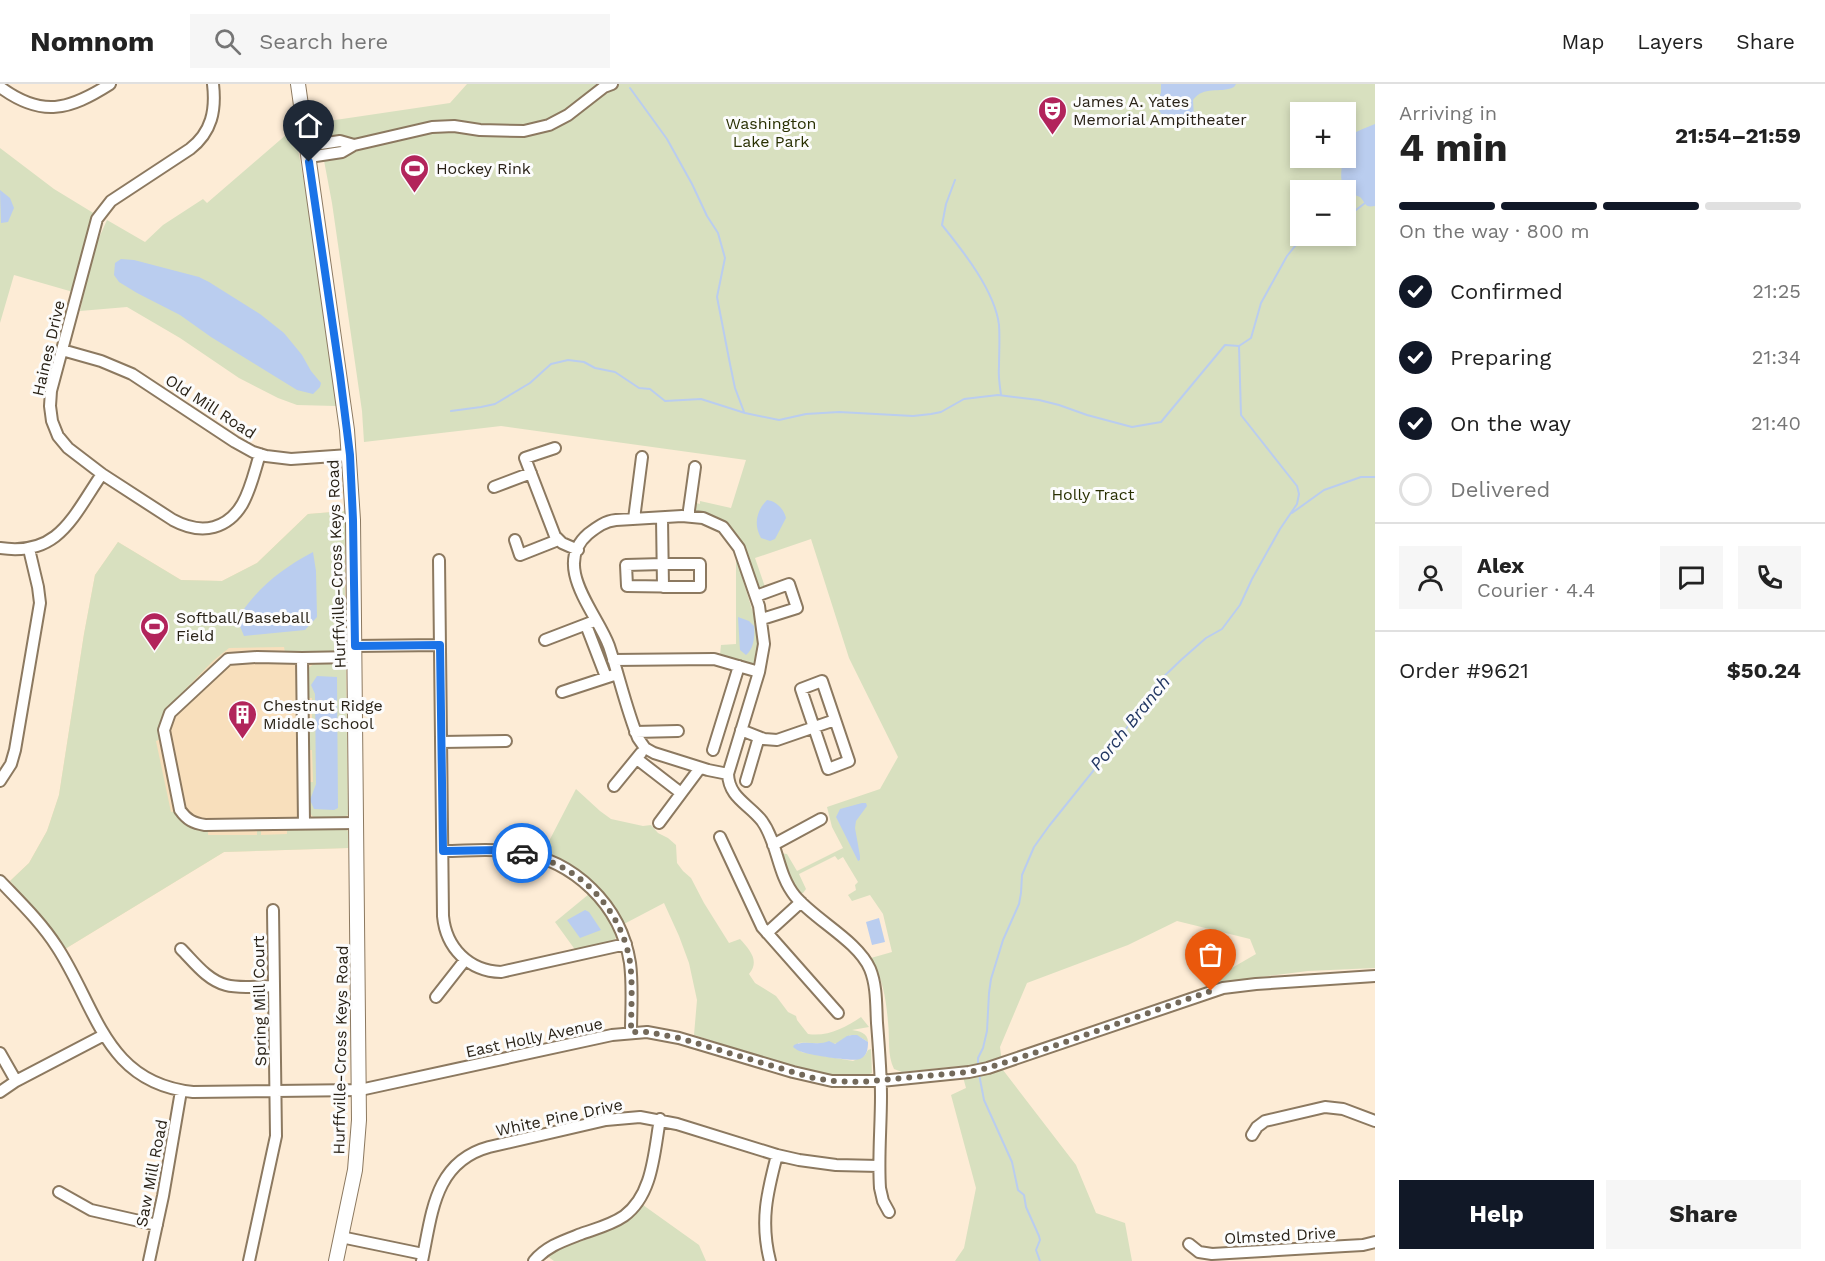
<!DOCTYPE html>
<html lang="en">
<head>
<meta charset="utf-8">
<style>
  body { margin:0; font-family:"Work Sans",sans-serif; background:#f6f6f6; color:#222; height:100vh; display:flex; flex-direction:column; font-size:22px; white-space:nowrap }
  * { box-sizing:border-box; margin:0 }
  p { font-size:20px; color:#767676 }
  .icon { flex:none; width:33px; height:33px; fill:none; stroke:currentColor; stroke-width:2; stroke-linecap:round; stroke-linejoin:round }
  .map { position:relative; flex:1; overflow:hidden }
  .sheet { display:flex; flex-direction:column; background:#fff; width:450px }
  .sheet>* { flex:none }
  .fabs { position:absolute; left:1290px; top:18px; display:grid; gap:12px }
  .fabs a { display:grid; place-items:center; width:66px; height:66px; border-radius:0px; background:#fff; box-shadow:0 3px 9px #0003; font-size:30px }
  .pin { position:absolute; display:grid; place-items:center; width:51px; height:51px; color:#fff; margin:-62px -26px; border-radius:50% 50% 50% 0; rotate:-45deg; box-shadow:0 0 6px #0007 }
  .pin .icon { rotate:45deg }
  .courier { position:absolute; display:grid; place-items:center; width:60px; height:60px; margin:-30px; border:4px solid #1a73e8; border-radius:50%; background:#fff; color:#222; box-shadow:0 2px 8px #0007 }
  .headline em { font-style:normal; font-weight:700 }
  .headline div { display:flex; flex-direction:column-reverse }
  .headline { display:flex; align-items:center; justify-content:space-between; height:102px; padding:0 24px }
  h1 { font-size:39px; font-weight:700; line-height:45px }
  .bar { display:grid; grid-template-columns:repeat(4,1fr); gap:9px 6px; align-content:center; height:72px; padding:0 24px }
  .bar i { height:8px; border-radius:4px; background:#e0e0e0 }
  .bar .selected { background:#111827 }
  .bar p { grid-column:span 4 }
  .line { display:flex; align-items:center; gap:15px; padding:0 24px; border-top:2px solid #e0e0e0 }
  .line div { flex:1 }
  .round { display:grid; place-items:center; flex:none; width:63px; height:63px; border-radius:0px; background:#f6f6f6 }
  ol { padding:0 24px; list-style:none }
  li { display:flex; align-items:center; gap:18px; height:66px }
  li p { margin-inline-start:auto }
  li .icon { padding:6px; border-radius:50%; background:#111827; color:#fff; stroke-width:4 }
  li:last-child { color:#767676 }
  li i { width:33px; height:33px; border:3px solid #e0e0e0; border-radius:50% }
  .cta { display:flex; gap:12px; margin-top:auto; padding:12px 24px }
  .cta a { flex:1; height:69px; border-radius:0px; background:#111827; color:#fff; font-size:24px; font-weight:700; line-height:69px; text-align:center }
  .cta a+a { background:#f6f6f6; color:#222 }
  header { display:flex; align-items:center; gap:36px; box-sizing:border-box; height:84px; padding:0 30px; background:#fff; border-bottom:2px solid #e0e0e0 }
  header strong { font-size:28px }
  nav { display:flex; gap:33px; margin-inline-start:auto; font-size:21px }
  .search { width:420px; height:54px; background:#f6f6f6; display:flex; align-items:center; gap:15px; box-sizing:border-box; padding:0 21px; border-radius:0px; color:#767676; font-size:22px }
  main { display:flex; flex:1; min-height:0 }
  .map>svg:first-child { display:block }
  .built { fill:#f8dfbc }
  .green { fill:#d8e0bf; fill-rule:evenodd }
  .water { fill:#bacdef }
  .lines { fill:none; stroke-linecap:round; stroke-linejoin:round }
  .stream { stroke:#bacdef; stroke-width:2 }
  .minor-casing { stroke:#8c7960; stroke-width:14 }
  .major-casing { stroke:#8c7960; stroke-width:16 }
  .minor { stroke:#fff; stroke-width:10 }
  .major { stroke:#fff; stroke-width:14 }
  .done { stroke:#73695a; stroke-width:6; stroke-dasharray:0 10.8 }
  .route { stroke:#1a73e8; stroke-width:8 }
  .labels { text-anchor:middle; stroke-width:6; stroke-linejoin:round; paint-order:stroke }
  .poi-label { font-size:16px; fill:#292217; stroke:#fcfcfc; text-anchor:start }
  .park-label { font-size:16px; fill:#293002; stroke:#fcfcfc }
  .street-label { font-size:16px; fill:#292217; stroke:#fcfcfc }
  .water-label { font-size:18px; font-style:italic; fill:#213662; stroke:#fcfcfc }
</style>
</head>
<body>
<header>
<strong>Nomnom</strong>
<div class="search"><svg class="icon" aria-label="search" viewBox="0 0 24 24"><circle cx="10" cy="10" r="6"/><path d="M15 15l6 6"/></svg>Search here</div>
<nav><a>Map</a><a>Layers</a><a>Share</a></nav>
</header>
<main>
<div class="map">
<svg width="1375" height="1177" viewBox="0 0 1375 1177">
  <rect width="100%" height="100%" fill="#fdecd6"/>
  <!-- built -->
  <path class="built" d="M345 427 348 764 224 768 65 865 39 829 10 797 29 779 47 747 59 711 84 550 95 491 118 458 181 496 222 497 257 479 308 430Z"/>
  <!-- green -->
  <path class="green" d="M467 0H1375V884L1308 887 1221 898 1218 892 1256 870 1250 855 1177 837 1128 861 1027 899 1000 963 1003 986 1076 1081 1096 1129 1125 1139 1132 1177H955L964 1164 976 1104 951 1011 966 1004 960 982 902 988 894 985C887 971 890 954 888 938 886 914 883 896 871 874L892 868 883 830 870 811 852 817 848 811 856 806 855 801 858 798 843 773 838 776 835 772 799 790 806 805 803 809H800L792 799 780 769 787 770 797 787 843 764 832 743 827 723 880 705 898 673 849 574 811 455 755 474 765 503 758 506 739 453 722 437 696 427 694 423 693 418 700 420V417L731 424 746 376 501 342 364 358 362 327 332 119 319 50 315 39 450 19ZM1300 28H1346V74H1300ZM1300 106H1346V152H1300Z
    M294 44 319 179 336 298V322L297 321 278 314 239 294 180 254 127 223 80 227 93 167 107 136 145 158 163 141 203 115 207 119Z
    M0 64 54 105 95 130 87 150 73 208 14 191 0 239Z
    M345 427V562L340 568H285L284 563 229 564 213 577 166 625 160 643 161 655 156 657 171 728 176 727C182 742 193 745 208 745V751H257V744H261V751L287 750V744H343L348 747V764L224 768 65 865 39 829 10 797 29 779 47 747 59 711 84 550 95 491 118 458 181 496 222 497 257 479 308 430Z
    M736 474 756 538 758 552 756 578 751 581 720 571 721 561 736 560Z
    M315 579H340L346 581 348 731 344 733 314 734 308 727 307 698H313L312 666H306V647L312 646V614H305L307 585Z
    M576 705 600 727 611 735 643 742 651 741 658 749 668 754 676 761 677 779 683 787 691 794 704 819 729 859 740 855C750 866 760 877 749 890L755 899 776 912 788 928 796 932 797 936 808 950C827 953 845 944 861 933L869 943 852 946C859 947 868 949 868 958 843 942 850 960 833 960 821 960 810 958 798 959L801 968 853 977 865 971 868 966 871 965 872 989C845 1005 726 961 694 951L697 916 689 879 679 852 664 819 624 840C605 806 580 784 545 770L547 761Z
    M589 810 611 838 617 852 613 858 576 867 555 838Z
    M643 1121 699 1161 706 1177H554L547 1172 555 1166C584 1155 623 1147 643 1121Z"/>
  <!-- water -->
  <path class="water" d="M1161 0H1236L1234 3C1219 10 1204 1 1193 16L1194 34 1192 37C1188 36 1185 35 1182 34 1169 32 1164 39 1157 22L1161 8Z
    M1375 40V122C1364 124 1366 119 1360 113 1338 105 1340 95 1343 74H1346C1346 48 1354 49 1375 40Z
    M0 106 10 114 14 124 8 138 1 139Z
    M121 175 134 176 199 193 209 198 260 230 284 249 302 271 311 287 321 299 320 303 313 310 297 306 211 253 180 231 137 209 119 198 114 191 115 179Z
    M767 416C776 417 784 425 786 434L775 455 770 457 761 454C753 440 757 426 767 416Z
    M313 468 316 487 317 533 305 546 244 552 237 535C257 504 281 485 313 468Z
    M738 533 749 537 754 542C755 552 754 565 746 571L740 566Z
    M317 592 337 593 338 724 334 726 314 725 310 716 316 700 315 610 311 601Z
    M862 719H866L867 722 856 737 855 744 860 772V776L858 777 836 733 840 725Z
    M585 826 589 828 601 846 580 854 567 836Z
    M879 834 885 858 872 861 866 838Z
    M852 951H857L868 958C868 965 867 972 860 975 854 978 810 971 802 968 798 967 796 965 793 963L794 961C805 956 819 962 829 957L835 960 847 952Z"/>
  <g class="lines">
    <!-- stream -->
    <path class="stream" d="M630 4 667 55 692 100 707 132 718 149 725 174 717 213 730 280 735 304 744 328
      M955 96 946 120 942 141C963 167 995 207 999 241 1000 255 999 270 999 283 998 293 1000 302 1001 311
      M1346 129 1356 126 1365 119
      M1239 262 1251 254 1261 219 1287 172 1295 162 1311 152
      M451 327 481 323 495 320 530 299 551 280 568 276 584 278 595 284 615 288 639 304 650 305 665 317 701 315 745 329 779 336 806 330 839 328 913 332 931 330 941 328 964 315 998 311 1039 316 1059 321 1087 331 1132 343 1161 338 1225 261 1239 262
      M1292 429 1324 406 1361 393H1375
      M978 981V974L983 964 987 947 989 909 991 895 1003 856 1019 820 1021 809 1022 791 1034 763 1049 742 1122 651 1154 602 1181 576 1206 554 1222 545 1240 521 1252 495 1280 445 1297 420 1299 410 1297 402 1241 331 1239 262
      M979 990 984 1016 1012 1078 1018 1106 1024 1111 1026 1123 1039 1152 1040 1156 1036 1166 1040 1177"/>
    <defs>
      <path id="minor" d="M213 0C216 26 212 48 190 65L111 117 97 135 51 307 50 322 52 337 58 352 68 364 102 390 173 436C186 443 199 447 214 443 246 434 251 398 260 370
        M0 3C42 34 69 26 110 0
        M307 62 340 57 354 61
        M309 73 342 68 354 61 432 43 454 42 480 46 524 47 549 41 568 31 604 3 612 0
        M62 266 101 277 132 290 235 358 253 368 266 372 291 375 349 371
        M555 364 525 374 555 452 562 459 578 466
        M494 403 531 389
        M689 432V426L695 383
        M662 434 663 503
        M634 435 642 373
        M515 456 520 471 558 456
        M0 464C59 473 73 432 102 390
        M439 476 443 832C446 864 469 887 501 888L626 860
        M663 480H700V503L627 502 626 481Z
        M756 512 789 500 797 524 762 535
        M586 541 606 593
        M545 556 592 538
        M355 562 440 561
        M302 574 257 573 228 575 170 629 164 646 180 726C187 736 193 739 205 741L357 739
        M613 576 714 575 759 588
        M822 597 849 677 828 685 801 605Z
        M562 608 617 590
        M741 646 764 655 777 656 835 636
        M635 648 678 647
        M442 658 506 657
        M713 666 739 582
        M637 675 681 709
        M728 690 759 588 764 560 759 522 739 464 723 443 703 434 682 432 616 436C605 437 597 443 588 450 551 482 597 529 609 562 619 592 626 624 638 654L645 664 654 669 708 686 728 690C729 714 749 720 762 737 778 759 777 790 795 812 815 836 858 857 870 885 877 902 876 922 877 939 879 964 881 988 881 1012 881 1043 878 1074 880 1104L883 1117 889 1128
        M0 697 11 680 15 666 40 519 38 503 29 465
        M746 697 759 653
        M614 702 641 669
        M304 739 302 574 355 573
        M659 739 700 684
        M720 753 762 843 838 929
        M773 761 821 735
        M443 767C467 767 493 764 517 768 574 776 621 821 630 879 633 902 631 926 631 948
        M0 797C20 818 41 838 57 863 97 924 105 999 193 1008L360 1006 612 951 647 948 679 954 793 988 832 997H881L969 988 988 984 1223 904 1256 900 1375 892
        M767 849 801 818
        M181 865C194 878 207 896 226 901 240 905 259 902 274 902
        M436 913 465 876
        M0 969 16 997
        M0 1008 16 997 104 951
        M1252 1051 1257 1043 1265 1037 1325 1023 1343 1025 1375 1037
        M59 1108 91 1126 157 1141
        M341 1153 423 1170
        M1189 1160 1199 1168 1212 1170 1345 1162 1363 1161 1375 1158
        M149 1177 163 1112 181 1007
        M249 1177 276 1052 273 826
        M422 1177C432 1130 434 1078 489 1063L606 1036 640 1033 677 1040 777 1071 799 1076 836 1081 879 1082
        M534 1177C547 1162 563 1157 581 1150 595 1145 611 1141 624 1132 653 1111 654 1068 660 1035
        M770 1177C760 1138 767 1109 777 1071"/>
      <path id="major" d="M298 0 347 346 353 436 359 1036 355 1086 336 1177"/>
    </defs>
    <!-- minor casing -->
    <use href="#minor" class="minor-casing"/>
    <!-- major casing -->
    <use href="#major" class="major-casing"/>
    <!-- minor -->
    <use href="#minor" class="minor"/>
    <!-- major -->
    <use href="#major" class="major"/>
  </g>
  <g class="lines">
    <!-- done -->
    <path class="done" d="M522 769C577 779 621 823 630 878 633 901 631 925 631 948H647L679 954 813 994 832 997 861 998 969 988 988 984 1031 970 1211 907"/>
    <!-- route -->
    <path class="route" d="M309 78 340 291 350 371 353 436 355 562 440 561 443 767 501 766 522 769"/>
  </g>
  <!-- icons -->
  <defs>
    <symbol id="theatre-pin" viewBox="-11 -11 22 30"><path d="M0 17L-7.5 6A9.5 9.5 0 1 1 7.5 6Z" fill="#b2245b" stroke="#fcfcfc"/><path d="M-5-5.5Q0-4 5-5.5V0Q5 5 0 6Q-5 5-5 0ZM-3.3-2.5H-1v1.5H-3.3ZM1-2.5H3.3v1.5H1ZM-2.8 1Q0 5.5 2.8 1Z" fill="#fff"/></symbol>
    <symbol id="stadium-pin" viewBox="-11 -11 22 30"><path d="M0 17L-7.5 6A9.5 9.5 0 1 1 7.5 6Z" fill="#b2245b" stroke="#fcfcfc"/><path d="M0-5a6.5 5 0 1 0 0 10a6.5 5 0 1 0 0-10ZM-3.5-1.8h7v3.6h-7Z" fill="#fff"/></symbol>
    <symbol id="building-pin" viewBox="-11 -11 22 30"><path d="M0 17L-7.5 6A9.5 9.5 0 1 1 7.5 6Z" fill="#b2245b" stroke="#fcfcfc"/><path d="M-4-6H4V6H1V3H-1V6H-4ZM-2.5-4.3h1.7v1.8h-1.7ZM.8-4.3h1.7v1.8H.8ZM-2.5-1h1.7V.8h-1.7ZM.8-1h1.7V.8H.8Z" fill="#fff"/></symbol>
  </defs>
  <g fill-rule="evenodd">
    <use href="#theatre-pin" x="1036" y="10" width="33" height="45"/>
    <use href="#stadium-pin" x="398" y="68" width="33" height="45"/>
    <use href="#stadium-pin" x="138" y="526" width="33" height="45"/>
    <use href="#building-pin" x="226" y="614" width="33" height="45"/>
  </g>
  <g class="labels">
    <!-- poi labels -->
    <g class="poi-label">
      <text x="1073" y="23">James A. Yates<tspan x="1073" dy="18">Memorial Ampitheater</tspan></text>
      <text x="436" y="90">Hockey Rink</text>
      <text x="176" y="539">Softball/Baseball<tspan x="176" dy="18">Field</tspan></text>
      <text x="263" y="627">Chestnut Ridge<tspan x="263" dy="18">Middle School</tspan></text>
    </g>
    <!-- park labels -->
    <g class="park-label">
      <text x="771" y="45">Washington<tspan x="771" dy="18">Lake Park</tspan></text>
      <text x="1093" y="416">Holly Tract</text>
    </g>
    <!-- street labels -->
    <g class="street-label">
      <text transform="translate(48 264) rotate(-77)" y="6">Haines Drive</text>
      <text transform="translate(211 322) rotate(33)" y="6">Old Mill Road</text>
      <text transform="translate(336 480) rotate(-92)" y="6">Hurffville-Cross Keys Road</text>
      <text transform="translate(259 917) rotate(-91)" y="6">Spring Mill Court</text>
      <text transform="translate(534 953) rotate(-12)" y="6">East Holly Avenue</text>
      <text transform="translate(340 966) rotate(-89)" y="6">Hurffville-Cross Keys Road</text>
      <text transform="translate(559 1033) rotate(-12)" y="6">White Pine Drive</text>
      <text transform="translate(151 1089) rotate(-79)" y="6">Saw Mill Road</text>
      <text transform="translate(1280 1151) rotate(-3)" y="6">Olmsted Drive</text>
    </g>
    <!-- water labels -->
    <g class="water-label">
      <text transform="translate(1130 639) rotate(-51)" y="6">Porch Branch</text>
    </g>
  </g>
</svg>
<div class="fabs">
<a>+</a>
<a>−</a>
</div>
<div class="pin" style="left:1211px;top:907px;background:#ea580c"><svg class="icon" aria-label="bag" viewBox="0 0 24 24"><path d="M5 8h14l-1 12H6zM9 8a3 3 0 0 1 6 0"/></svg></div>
<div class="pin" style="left:309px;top:78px;background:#1f2937"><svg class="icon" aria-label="home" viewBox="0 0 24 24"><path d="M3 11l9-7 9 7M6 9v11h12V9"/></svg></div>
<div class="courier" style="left:522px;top:769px"><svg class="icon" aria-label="car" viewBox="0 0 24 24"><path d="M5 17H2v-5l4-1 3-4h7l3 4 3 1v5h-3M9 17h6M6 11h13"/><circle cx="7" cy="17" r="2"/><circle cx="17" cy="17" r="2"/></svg></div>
</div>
<section class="sheet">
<div class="headline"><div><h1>4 min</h1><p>Arriving in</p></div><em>21:54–21:59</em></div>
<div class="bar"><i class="selected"></i><i class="selected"></i><i class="selected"></i><i></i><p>On the way · 800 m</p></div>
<ol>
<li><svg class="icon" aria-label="check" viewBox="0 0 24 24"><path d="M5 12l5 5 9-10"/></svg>Confirmed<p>21:25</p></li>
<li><svg class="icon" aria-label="check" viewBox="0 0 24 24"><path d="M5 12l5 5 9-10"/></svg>Preparing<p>21:34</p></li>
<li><svg class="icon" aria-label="check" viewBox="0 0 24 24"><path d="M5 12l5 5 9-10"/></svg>On the way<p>21:40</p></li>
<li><i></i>Delivered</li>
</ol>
<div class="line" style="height:108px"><a class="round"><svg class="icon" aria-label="person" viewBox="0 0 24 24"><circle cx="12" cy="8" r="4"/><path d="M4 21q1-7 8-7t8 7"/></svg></a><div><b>Alex</b><p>Courier · 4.4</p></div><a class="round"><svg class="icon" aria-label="chat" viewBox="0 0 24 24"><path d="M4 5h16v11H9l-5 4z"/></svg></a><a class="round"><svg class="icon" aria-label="phone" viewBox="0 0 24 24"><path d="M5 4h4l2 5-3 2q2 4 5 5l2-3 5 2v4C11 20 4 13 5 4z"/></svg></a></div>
<div class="line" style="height:78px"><div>Order #9621</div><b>$50.24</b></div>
<div class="cta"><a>Help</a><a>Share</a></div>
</section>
</main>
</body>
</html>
